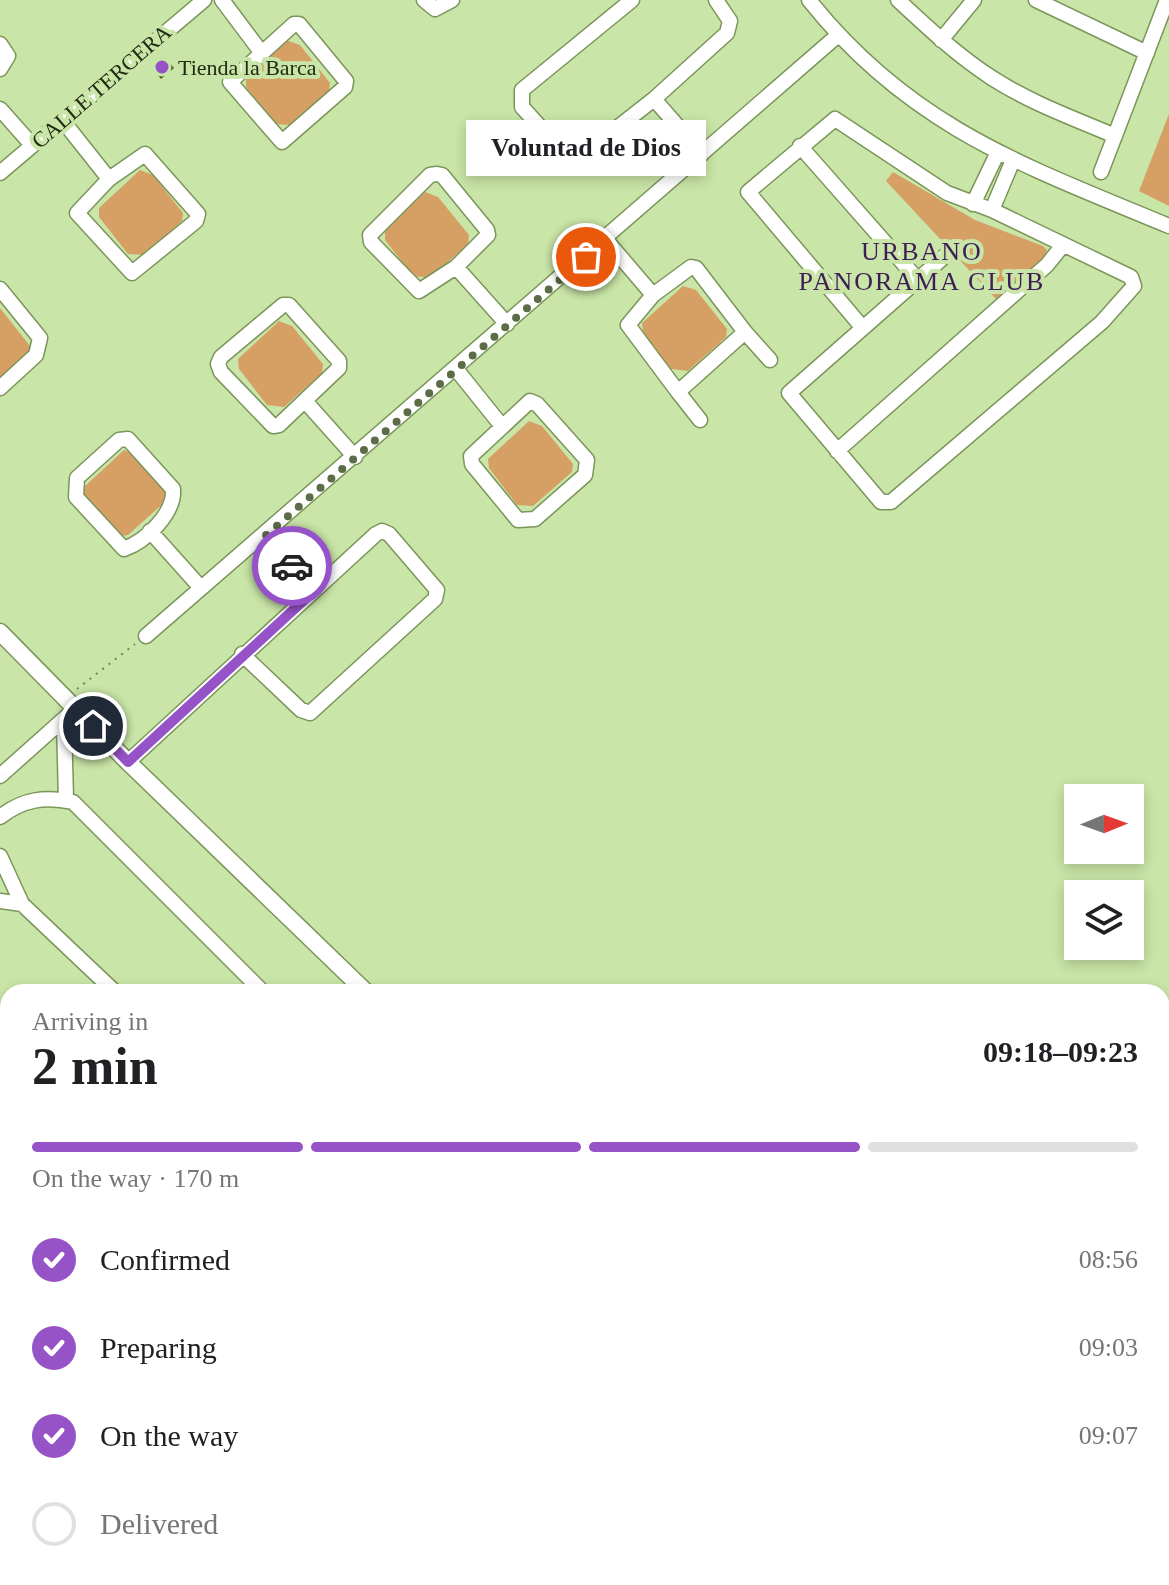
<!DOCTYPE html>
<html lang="en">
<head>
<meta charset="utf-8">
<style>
  body { margin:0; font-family:Georgia,serif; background:#f6f6f6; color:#202124; height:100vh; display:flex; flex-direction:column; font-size:30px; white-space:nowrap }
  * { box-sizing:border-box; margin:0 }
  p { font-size:26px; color:#757577 }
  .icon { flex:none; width:44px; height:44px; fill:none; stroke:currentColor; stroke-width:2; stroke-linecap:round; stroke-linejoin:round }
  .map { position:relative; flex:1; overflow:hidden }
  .drawer { position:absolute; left:0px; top:984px; width:1170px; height:602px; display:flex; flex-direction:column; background:#fff; border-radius:24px 24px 0 0; box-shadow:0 4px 12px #0003 }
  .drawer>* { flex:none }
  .needle { width:52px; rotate:89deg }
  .buttons { position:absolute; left:1064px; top:784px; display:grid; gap:16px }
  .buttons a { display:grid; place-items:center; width:80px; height:80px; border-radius:0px; background:#fff; box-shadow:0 4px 12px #0003; font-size:40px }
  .pin { position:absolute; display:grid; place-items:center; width:68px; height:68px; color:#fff; margin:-34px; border:4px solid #fff; border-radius:50%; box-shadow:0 2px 8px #0007 }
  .courier { position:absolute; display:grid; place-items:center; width:80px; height:80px; margin:-40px; border:6px solid #9653c8; border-radius:50%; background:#fff; color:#222; box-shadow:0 2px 10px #0007 }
  .bubble { position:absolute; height:56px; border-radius:0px; background:#fff; box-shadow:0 4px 12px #0003; font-size:26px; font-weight:700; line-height:56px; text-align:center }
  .head em { font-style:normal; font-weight:700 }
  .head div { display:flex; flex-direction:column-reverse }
  .head { display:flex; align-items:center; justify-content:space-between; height:136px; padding:0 32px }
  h1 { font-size:52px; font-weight:700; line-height:60px }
  .bar { display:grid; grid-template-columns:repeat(4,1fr); gap:12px 8px; align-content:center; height:96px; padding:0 32px }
  .bar i { height:10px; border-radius:6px; background:#e0e0e0 }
  .bar .on { background:#9653c8 }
  .bar p { grid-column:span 4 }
  ol { padding:0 32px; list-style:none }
  li { display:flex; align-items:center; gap:24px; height:88px }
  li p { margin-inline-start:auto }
  li .icon { padding:8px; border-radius:50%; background:#9653c8; color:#fff; stroke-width:4 }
  li:last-child { color:#757577 }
  li i { width:44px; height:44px; border:4px solid #e0e0e0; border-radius:50% }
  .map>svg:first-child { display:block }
  .green { fill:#d6a064 }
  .building { fill:#5c5a1f }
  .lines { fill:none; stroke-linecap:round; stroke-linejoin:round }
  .minor-casing { stroke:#7b955a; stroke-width:17 }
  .major-casing { stroke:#7b955a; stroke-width:19 }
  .highway-casing { stroke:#7b955a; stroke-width:23 }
  .path { stroke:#72855b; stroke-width:2; stroke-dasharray:2 6; stroke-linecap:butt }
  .minor { stroke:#fff; stroke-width:14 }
  .major { stroke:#fff; stroke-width:16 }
  .highway { stroke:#fff; stroke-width:20 }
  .done { stroke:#5c6c47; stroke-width:8; stroke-dasharray:0 14.4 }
  .route { stroke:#9653c8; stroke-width:10 }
  .poi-dot { fill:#9653c8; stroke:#c9e5a7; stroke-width:3 }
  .labels { text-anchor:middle; stroke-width:8; stroke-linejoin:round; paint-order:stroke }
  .poi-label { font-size:22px; fill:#212b13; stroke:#c9e5a7; text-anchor:start }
  .street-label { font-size:22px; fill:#212b13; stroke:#c9e5a7 }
  .quarter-label { font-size:26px; letter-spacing:2px; fill:#3d1d55; stroke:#c9e5a7 }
</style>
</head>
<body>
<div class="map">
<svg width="1169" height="1585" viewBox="0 0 1169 1585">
  <rect width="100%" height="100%" fill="#c9e5a7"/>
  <!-- green -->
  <path class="green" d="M286 40 300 45 330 83 329 91 291 125 274 124 246 87V78Z
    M1169 114V206L1139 191Z
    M140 170 153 175 183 213 182 221 144 255 128 254 99 217V208Z
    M893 172 975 220 1043 246 1047 250 1044 259 996 299 886 181Z
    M425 192 438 197 469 235 468 244 430 278 413 276 385 240V230Z
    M683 286 696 290 727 329 726 337 688 371 671 369 643 333 642 323Z
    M0 308 30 346 29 354 0 380Z
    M279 321 292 326 323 364 322 373 284 407 267 405 239 369 238 359Z
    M529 421 542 426 573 464 572 472 533 506 517 505 489 468 488 459Z
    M124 450 137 455 167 493 166 501 128 535 121 536 83 497V488Z"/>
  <!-- building -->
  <path class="building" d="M165 58 174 68 161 79 153 69Z"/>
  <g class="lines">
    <defs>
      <path id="minor" d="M222 0 261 52
        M424 0 435 9 452 0
        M632 0 522 90V107L568 158 575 161 654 99 727 33 730 21 716 0
        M809 0C910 127 1025 166 1169 226
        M898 0C928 28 958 56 992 78 1031 103 1073 118 1115 136
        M1036 0 1147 53
        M294 24H299L346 81 345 87 282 142 230 82Z
        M941 40 974 0
        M0 44 8 56 0 69
        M654 99 702 154
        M0 109 32 145
        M63 121 109 179
        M800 146 918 280
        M145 154 198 214 196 221 132 273 77 213 109 179Z
        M1101 172 1167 0
        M0 173 204 0
        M437 174 442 175 487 230 488 235 456 267 419 291 371 242 370 235 430 175Z
        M973 204 997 154
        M992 210 1013 160
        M606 240 653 295
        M456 267 507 324
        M691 267 696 268 745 332 678 392 628 325 653 295Z
        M0 289 40 338 36 355 0 388
        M283 305H289L339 361V368L279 425 273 426 221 372 218 364 221 357Z
        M862 327 748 192 835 119 947 193 992 210 1131 277 1134 286 1102 322 891 502H881L789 393 946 255
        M745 332 770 360
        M456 369 501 425
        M678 392 700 420
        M305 401 355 457
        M530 401 537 404 587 460 585 475 535 519 518 520 472 464 471 456Z
        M128 439 173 489C175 513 146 541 124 549L76 497 77 478 119 440Z
        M837 451 1047 265 1063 245
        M150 531 201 588
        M264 537 315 590
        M146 636 837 36
        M64 721 66 800
        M128 762 376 534 382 531 389 534 437 590 435 599 310 713 301 710 242 654
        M0 776 75 709
        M0 817C23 799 45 796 73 802L263 992
        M0 856 22 904 115 992
        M0 901 22 904
        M0 1077 8 1085
        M0 1169 8 1162"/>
      <path id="major" d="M0 632 128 762 366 992
        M955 1578 962 1585"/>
      <path id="highway" d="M1162 1280 1169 1275
        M917 1578 925 1583
        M658 1585 659 1578
        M765 1585 774 1578
        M1163 1585 1169 1564"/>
    </defs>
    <!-- minor casing -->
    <use href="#minor" class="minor-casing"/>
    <!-- major casing -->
    <use href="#major" class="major-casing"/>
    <!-- highway casing -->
    <use href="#highway" class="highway-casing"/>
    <!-- path -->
    <path class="path" d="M77 689 135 644"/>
    <!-- minor -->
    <use href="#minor" class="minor"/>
    <!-- major -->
    <use href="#major" class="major"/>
    <!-- highway -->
    <use href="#highway" class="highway"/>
  </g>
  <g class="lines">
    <!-- done -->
    <path class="done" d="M292 566 264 537 586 257"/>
    <!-- route -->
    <path class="route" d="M93 726 128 762 315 590 292 566"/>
  </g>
  <!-- markers -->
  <circle class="poi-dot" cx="162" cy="67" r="8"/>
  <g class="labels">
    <!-- poi labels -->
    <g class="poi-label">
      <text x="178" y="75">Tienda la Barca</text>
    </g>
    <!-- street labels -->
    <g class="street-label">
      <text transform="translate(101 86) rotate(-41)" y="8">CALLE TERCERA</text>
    </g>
    <!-- quarter labels -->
    <g class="quarter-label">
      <text x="922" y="260">URBANO<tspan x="922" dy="30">PANORAMA CLUB</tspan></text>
    </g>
  </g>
</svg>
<div class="buttons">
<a><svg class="needle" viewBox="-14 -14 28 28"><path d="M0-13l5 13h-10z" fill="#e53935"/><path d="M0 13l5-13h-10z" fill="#757577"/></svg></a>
<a><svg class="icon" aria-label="layers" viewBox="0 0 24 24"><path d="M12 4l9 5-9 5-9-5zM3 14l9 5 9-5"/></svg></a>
</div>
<div class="pin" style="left:586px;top:257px;background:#ea580c"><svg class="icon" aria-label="bag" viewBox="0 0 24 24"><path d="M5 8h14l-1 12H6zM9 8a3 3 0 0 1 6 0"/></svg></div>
<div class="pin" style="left:93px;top:726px;background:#1f2937"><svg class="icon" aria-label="home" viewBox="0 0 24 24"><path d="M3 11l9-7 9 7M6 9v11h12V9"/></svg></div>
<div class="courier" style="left:292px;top:566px"><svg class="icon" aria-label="car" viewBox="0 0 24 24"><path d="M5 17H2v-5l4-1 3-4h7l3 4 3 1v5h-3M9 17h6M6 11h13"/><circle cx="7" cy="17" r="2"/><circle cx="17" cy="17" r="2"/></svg></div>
<div class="bubble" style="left:466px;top:120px;width:240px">Voluntad de Dios</div>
<section class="drawer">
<div class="head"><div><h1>2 min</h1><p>Arriving in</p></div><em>09:18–09:23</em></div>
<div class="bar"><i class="on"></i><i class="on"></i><i class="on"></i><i></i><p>On the way · 170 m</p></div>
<ol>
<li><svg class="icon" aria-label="check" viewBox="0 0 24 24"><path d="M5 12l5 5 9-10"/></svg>Confirmed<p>08:56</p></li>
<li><svg class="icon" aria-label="check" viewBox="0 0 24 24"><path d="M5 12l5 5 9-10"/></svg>Preparing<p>09:03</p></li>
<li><svg class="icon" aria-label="check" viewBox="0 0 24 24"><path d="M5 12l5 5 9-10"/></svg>On the way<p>09:07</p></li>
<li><i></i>Delivered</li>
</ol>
</section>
</div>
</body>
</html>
